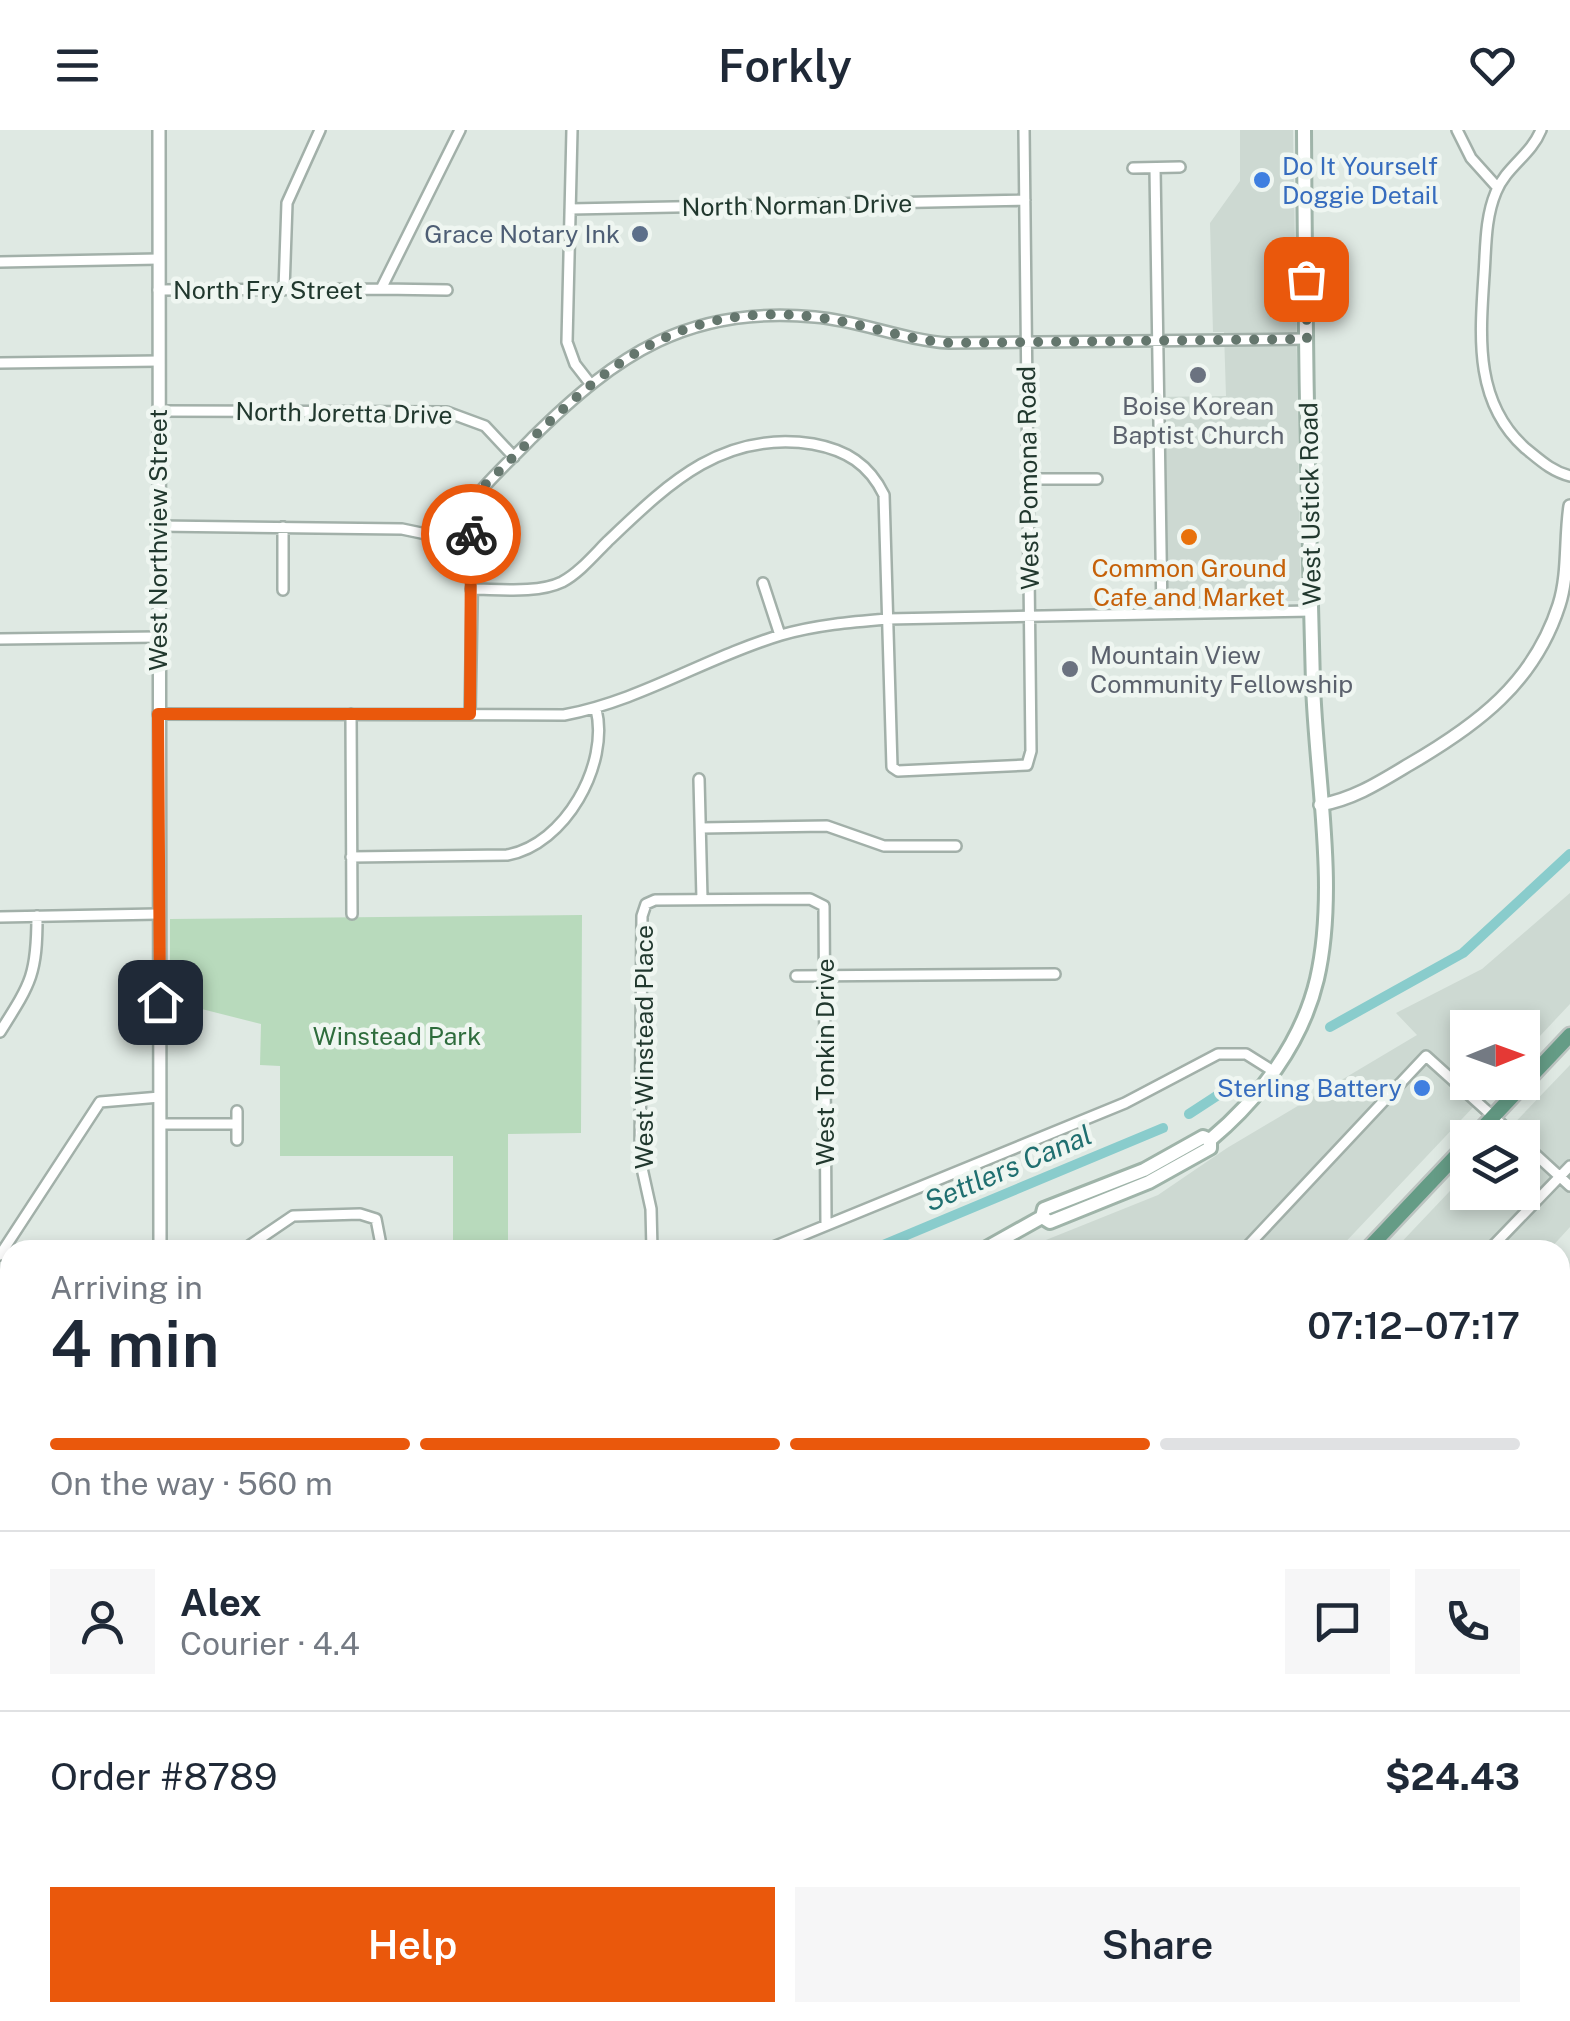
<!DOCTYPE html>
<html lang="en">
<head>
<meta charset="utf-8">
<style>
  body { margin:0; font-family:"Public Sans",sans-serif; background:#f6f6f7; color:#1f2937; height:100vh; display:flex; flex-direction:column; font-size:38px; white-space:nowrap }
  * { box-sizing:border-box; margin:0 }
  p { font-size:32px; color:#747a83 }
  .icon { flex:none; width:55px; height:55px; fill:none; stroke:currentColor; stroke-width:2; stroke-linecap:round; stroke-linejoin:round }
  .map { position:relative; flex:1; overflow:hidden }
  .drawer { position:absolute; left:0px; top:1110px; width:1570px; height:782px; display:flex; flex-direction:column; background:#fff; border-radius:30px 30px 0 0; box-shadow:0 5px 15px #0003 }
  .drawer>* { flex:none }
  .needle { width:65px; rotate:89deg }
  .fabs { position:absolute; left:1450px; top:880px; display:grid; gap:20px }
  .fabs a { display:grid; place-items:center; width:90px; height:90px; border-radius:0px; background:#fff; box-shadow:0 5px 15px #0003; font-size:50px }
  .pin { position:absolute; display:grid; place-items:center; width:85px; height:85px; color:#fff; margin:-42px; border-radius:20px; box-shadow:0 5px 15px #0006 }
  .courier { position:absolute; display:grid; place-items:center; width:100px; height:100px; margin:-50px; border:8px solid #ea580c; border-radius:50%; background:#fff; color:#222; box-shadow:0 2px 12px #0007 }
  .summary em { font-style:normal; font-weight:600 }
  .summary div { display:flex; flex-direction:column-reverse }
  .summary { display:flex; align-items:center; justify-content:space-between; height:170px; padding:0 50px }
  h1 { font-size:65px; font-weight:600; line-height:75px }
  .bar { display:grid; grid-template-columns:repeat(4,1fr); gap:15px 10px; align-content:center; height:120px; padding:0 50px }
  .bar i { height:12px; border-radius:8px; background:#e0e1e3 }
  .bar .active { background:#ea580c }
  .bar p { grid-column:span 4 }
  .line { display:flex; align-items:center; gap:25px; padding:0 50px; border-top:2px solid #e0e1e3 }
  .line div { flex:1 }
  .round { display:grid; place-items:center; flex:none; width:105px; height:105px; border-radius:0px; background:#f6f6f7 }
  .button { display:flex; gap:20px; margin-top:auto; padding:20px 50px }
  .button a { flex:1; height:115px; border-radius:0px; background:#ea580c; color:#fff; font-size:40px; font-weight:600; line-height:115px; text-align:center }
  .button a+a { background:#f6f6f7; color:#1f2937 }
  header { display:flex; justify-content:space-between; align-items:center; height:130px; padding:0 50px; background:#fff; font-size:45px; font-weight:600 }
  .map>svg:first-child { display:block }
  .built { fill:#cdd9d2 }
  .green { fill:#b8dabc }
  .lines { fill:none; stroke-linecap:round; stroke-linejoin:round }
  .canal { stroke:#89cccc; stroke-width:10 }
  .minor-casing { stroke:#a2b0a9; stroke-width:14 }
  .tertiary-casing { stroke:#a2b0a9; stroke-width:16 }
  .secondary-casing { stroke:#9fb4a9; stroke-width:18 }
  .primary-casing { stroke:#bcc3c0; stroke-width:19 }
  .minor { stroke:#fff; stroke-width:9 }
  .tertiary { stroke:#fff; stroke-width:11 }
  .secondary { stroke:#fff; stroke-width:12 }
  .primary { stroke:#659c86; stroke-width:14 }
  .done { stroke:#64766d; stroke-width:10; stroke-dasharray:0 18 }
  .route { stroke:#ea580c; stroke-width:12 }
  .shop-dot { fill:#3f7fe0; stroke:#eff6f1; stroke-width:4 }
  .service-dot { fill:#5c6f8a; stroke:#eff6f1; stroke-width:4 }
  .worship-dot { fill:#6b7280; stroke:#eff6f1; stroke-width:4 }
  .food-dot { fill:#e8710a; stroke:#eff6f1; stroke-width:4 }
  .labels { text-anchor:middle; stroke-width:9; stroke-linejoin:round; paint-order:stroke }
  .shop-label { font-size:25px; fill:#366cbe; stroke:#eff6f1; text-anchor:start }
  .street-label { font-size:25px; fill:#21382e; stroke:#eff6f1 }
  .service-label { font-size:25px; fill:#4e5e75; stroke:#eff6f1; text-anchor:end }
  .worship-label { font-size:25px; fill:#5b616d; stroke:#eff6f1 }
  .food-label { font-size:25px; fill:#c56008; stroke:#eff6f1 }
  .park-label { font-size:25px; fill:#2e6c3c; stroke:#eff6f1 }
  .water-label { font-size:28px; font-style:italic; fill:#1f6f70; stroke:#eff6f1 }
</style>
</head>
<body>
<header><svg class="icon" aria-label="menu" viewBox="0 0 24 24"><path d="M4 6h16M4 12h16M4 18h16"/></svg>Forkly<svg class="icon" aria-label="heart" viewBox="0 0 24 24"><path d="M12 20l-8-8c-3-5 5-10 8-4 3-6 11-1 8 4z"/></svg></header>
<div class="map">
<svg width="1570" height="1891" viewBox="0 0 1570 1891">
  <rect width="100%" height="100%" fill="#dfe9e3"/>
  <!-- built -->
  <path class="built" d="M1240 0H1293L1301 471H1156L1154 267 1226 266 1224 202H1213L1210 93 1240 51Z
    M1570 763V874L1523 924 1522 898H1468V952L1496 953 1338 1120H1247L1241 1111 1232 1120H1021L1158 1065 1227 1018 1417 905 1396 883 1482 839Z
    M1570 935V1097L1549 1120H1394L1467 1043 1468 1062H1522V1008L1501 1007Z
    M114 1882H288V1883L280 1891H106Z
    M674 1882 820 1883 829 1891H666Z
    M439 1883H616L608 1891H448Z
    M1060 1883H1217L1226 1891H1068Z"/>
  <!-- green -->
  <path class="green" d="M582 785 581 1003 508 1004V1120H453V1026H280V936L260 935 261 894 170 871V789Z"/>
  <g class="lines">
    <!-- canal -->
    <path class="canal" d="M1330 897 1463 823 1570 724
      M1189 984 1235 954
      M871 1120 1163 998
      M1560 1236 1570 1224
      M71 1891 80 1882"/>
    <defs>
      <path id="minor" d="M572 0 567 212 575 234 589 252
        M1457 0 1471 28 1498 58
        M1541 0C1531 25 1506 37 1496 62 1485 88 1486 117 1484 145 1480 207 1474 272 1525 318 1540 330 1551 341 1570 346
        M1133 38 1180 37
        M1155 38 1162 484
        M570 79 1025 70
        M0 132 159 129
        M381 159 447 160
        M158 160 381 159 460 0
        M284 160 287 73 320 0
        M0 233 159 231
        M158 281 447 282 485 296 514 327
        M1028 349H1097
        M158 396 402 399 426 404 471 432
        M283 397V460
        M763 453 780 505
        M471 459C498 459 537 464 562 452 579 443 594 425 608 411 668 354 722 300 813 314 846 320 869 334 884 365L892 637 898 641 1027 635 1031 621 1024 0
        M0 509 158 507
        M158 584 564 585C640 571 707 527 781 505 816 495 851 492 887 489L1312 481
        M351 584 352 784
        M470 584 474 369C491 347 513 328 532 308 617 224 689 175 815 187 861 191 903 210 949 213L1307 209
        M699 649 702 769
        M701 698 827 696 884 716H956
        M351 727 507 725C565 715 610 634 596 579
        M0 787 158 784
        M796 846 1055 844
        M0 902C31 853 37 845 37 786
        M237 981V1010
        M160 994H237
        M1522 1012 1570 1056
        M243 1120 293 1086 360 1084 376 1089 382 1120
        M652 1120 651 1079 640 1029 642 786 646 774 655 770 810 769 824 776 826 1093
        M766 1120 1125 973 1218 924H1246L1273 941
        M1244 1120 1426 926 1517 1008
        M1489 1120 1570 1036
        M0 1125 100 972 160 967
        M0 1153 10 1164
        M0 1358H10
        M1560 1428 1570 1437
        M0 1593 10 1580
        M1560 1678 1565 1683
        M1560 1809 1570 1819
        M423 1882 432 1891
        M829 1882 838 1891
        M1233 1882 1242 1891
        M1442 1882 1451 1891
        M14 1891 22 1882
        M515 1891 523 1882
        M759 1891 767 1882"/>
      <path id="tertiary" d="M159 0 160 1120
        M1320 675C1354 669 1380 652 1410 634 1477 595 1534 553 1559 475 1569 444 1565 409 1570 376"/>
      <path id="secondary" d="M1042 1087 1050 1092 1149 1052 1210 1018V1010C1259 969 1302 913 1317 849 1338 758 1316 647 1313 554 1308 369 1305 185 1304 0
        M983 1120 1042 1087 1044 1079 1144 1040 1203 1007 1210 1010"/>
      <path id="primary" d="M1473 1008 1570 905
        M1367 1120 1468 1013
        M0 1377H10
        M0 1391H10
        M1035 1882 1044 1891
        M641 1891 649 1882"/>
    </defs>
    <!-- minor casing -->
    <use href="#minor" class="minor-casing"/>
    <!-- tertiary casing -->
    <use href="#tertiary" class="tertiary-casing"/>
    <!-- secondary casing -->
    <use href="#secondary" class="secondary-casing"/>
    <!-- primary casing -->
    <use href="#primary" class="primary-casing"/>
    <!-- minor -->
    <use href="#minor" class="minor"/>
    <!-- tertiary -->
    <use href="#tertiary" class="tertiary"/>
    <!-- secondary -->
    <use href="#secondary" class="secondary"/>
    <!-- primary -->
    <use href="#primary" class="primary"/>
  </g>
  <g class="lines">
    <!-- done -->
    <path class="done" d="M471 404 474 369 482 358C585 257 661 165 822 188 866 194 905 210 950 213L1307 209 1306 149"/>
    <!-- route -->
    <path class="route" d="M160 872 158 584H470L471 404"/>
  </g>
  <!-- markers -->
  <g class="shop-dot">
    <circle cx="1262" cy="50" r="10"/>
    <circle cx="1422" cy="958" r="10"/>
  </g>
  <circle class="service-dot" cx="640" cy="104" r="10"/>
  <g class="worship-dot">
    <circle cx="1198" cy="245" r="10"/>
    <circle cx="1070" cy="539" r="10"/>
  </g>
  <circle class="food-dot" cx="1189" cy="407" r="10"/>
  <g class="labels">
    <!-- shop labels -->
    <g class="shop-label">
      <text x="1282" y="45">Do It Yourself<tspan x="1282" dy="29">Doggie Detail</tspan></text>
      <text x="1402" y="967" text-anchor="end">Sterling Battery</text>
    </g>
    <!-- street labels -->
    <g class="street-label">
      <text transform="translate(797 75) rotate(-1)" y="9">North Norman Drive</text>
      <text x="268" y="169">North Fry Street</text>
      <text transform="translate(344 283) rotate(1)" y="9">North Joretta Drive</text>
      <text transform="translate(1028 348) rotate(-91)" y="9">West Pomona Road</text>
      <text transform="translate(1310 374) rotate(-91)" y="9">West Ustick Road</text>
      <text transform="translate(158 410) rotate(-90)" y="9">West Northview Street</text>
      <text transform="translate(644 917) rotate(-90)" y="9">West Winstead Place</text>
      <text transform="translate(825 932) rotate(-90)" y="9">West Tonkin Drive</text>
    </g>
    <!-- service labels -->
    <g class="service-label">
      <text x="620" y="113">Grace Notary Ink</text>
    </g>
    <!-- worship labels -->
    <g class="worship-label">
      <text x="1198" y="285">Boise Korean<tspan x="1198" dy="29">Baptist Church</tspan></text>
      <text x="1090" y="534" text-anchor="start">Mountain View<tspan x="1090" dy="29">Community Fellowship</tspan></text>
    </g>
    <!-- food labels -->
    <g class="food-label">
      <text x="1189" y="447">Common Ground<tspan x="1189" dy="29">Cafe and Market</tspan></text>
    </g>
    <!-- park labels -->
    <g class="park-label">
      <text x="397" y="915">Winstead Park</text>
    </g>
    <!-- water labels -->
    <g class="water-label">
      <text transform="translate(1008 1038) rotate(-23)" y="10">Settlers Canal</text>
    </g>
  </g>
</svg>
<div class="fabs">
<a><svg class="needle" viewBox="-14 -14 28 28"><path d="M0-13l5 13h-10z" fill="#e53935"/><path d="M0 13l5-13h-10z" fill="#747a83"/></svg></a>
<a><svg class="icon" aria-label="layers" viewBox="0 0 24 24"><path d="M12 4l9 5-9 5-9-5zM3 14l9 5 9-5"/></svg></a>
</div>
<div class="pin" style="left:1306px;top:149px;background:#ea580c"><svg class="icon" aria-label="bag" viewBox="0 0 24 24"><path d="M5 8h14l-1 12H6zM9 8a3 3 0 0 1 6 0"/></svg></div>
<div class="pin" style="left:160px;top:872px;background:#1f2937"><svg class="icon" aria-label="home" viewBox="0 0 24 24"><path d="M3 11l9-7 9 7M6 9v11h12V9"/></svg></div>
<div class="courier" style="left:471px;top:404px"><svg class="icon" aria-label="bike" viewBox="0 0 24 24"><circle cx="6" cy="16" r="4"/><circle cx="18" cy="16" r="4"/><path d="M6 16l4-8h5l3 8M10 8l3 8H6M13 5h3"/></svg></div>
<section class="drawer">
<div class="summary"><div><h1>4 min</h1><p>Arriving in</p></div><em>07:12–07:17</em></div>
<div class="bar"><i class="active"></i><i class="active"></i><i class="active"></i><i></i><p>On the way · 560 m</p></div>
<div class="line" style="height:180px"><a class="round"><svg class="icon" aria-label="person" viewBox="0 0 24 24"><circle cx="12" cy="8" r="4"/><path d="M4 21q1-7 8-7t8 7"/></svg></a><div><b>Alex</b><p>Courier · 4.4</p></div><a class="round"><svg class="icon" aria-label="chat" viewBox="0 0 24 24"><path d="M4 5h16v11H9l-5 4z"/></svg></a><a class="round"><svg class="icon" aria-label="phone" viewBox="0 0 24 24"><path d="M5 4h4l2 5-3 2q2 4 5 5l2-3 5 2v4C11 20 4 13 5 4z"/></svg></a></div>
<div class="line" style="height:130px"><div>Order #8789</div><b>$24.43</b></div>
<div class="button"><a>Help</a><a>Share</a></div>
</section>
</div>
</body>
</html>
